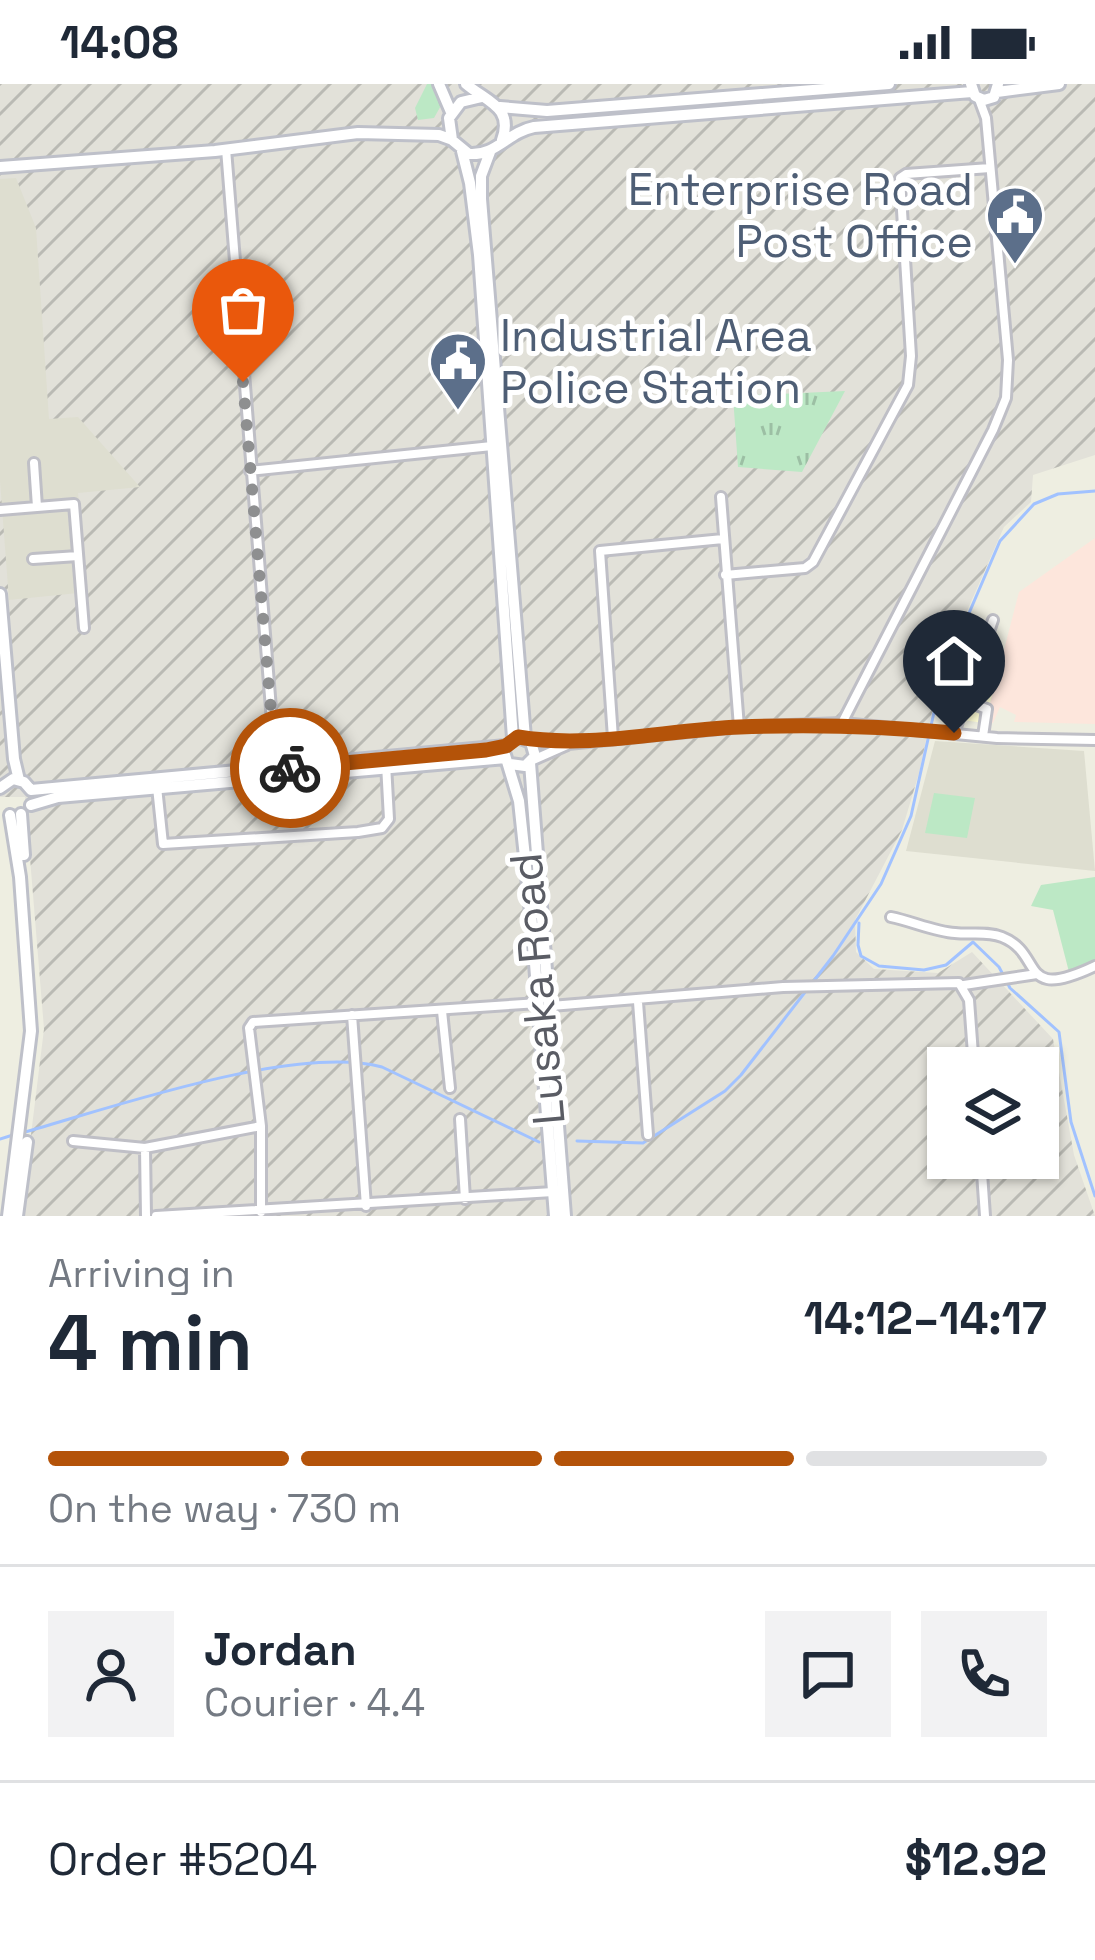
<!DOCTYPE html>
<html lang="en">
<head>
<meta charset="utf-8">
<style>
  body { margin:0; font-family:"Space Grotesk",sans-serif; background:#f2f2f3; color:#1f2937; height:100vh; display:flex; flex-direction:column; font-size:45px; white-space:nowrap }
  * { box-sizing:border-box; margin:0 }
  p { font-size:39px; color:#747a83 }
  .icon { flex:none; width:66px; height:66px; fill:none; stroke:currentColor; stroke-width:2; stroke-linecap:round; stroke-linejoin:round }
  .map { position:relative; height:1132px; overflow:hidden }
  .drawer { display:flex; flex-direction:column; background:#fff; flex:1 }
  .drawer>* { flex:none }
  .controls { position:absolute; left:927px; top:963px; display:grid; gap:24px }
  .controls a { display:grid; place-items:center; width:132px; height:132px; border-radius:0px; background:#fff; box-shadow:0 3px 9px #0004; font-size:60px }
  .pin { position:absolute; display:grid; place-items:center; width:102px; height:102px; color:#fff; margin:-123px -51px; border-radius:50% 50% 50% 0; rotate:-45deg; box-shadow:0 0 12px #0007 }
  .pin .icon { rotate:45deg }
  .courier { position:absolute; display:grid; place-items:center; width:120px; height:120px; margin:-60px; border:9px solid #b45309; border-radius:50%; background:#fff; color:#222; box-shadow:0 3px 15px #0007 }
  .summary em { font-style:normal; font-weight:700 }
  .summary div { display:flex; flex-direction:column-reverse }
  .summary { display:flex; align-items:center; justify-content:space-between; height:204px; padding:0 48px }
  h1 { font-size:78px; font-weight:700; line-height:90px }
  .bar { display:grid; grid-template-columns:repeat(4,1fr); gap:18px 12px; align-content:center; height:144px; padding:0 48px }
  .bar i { height:15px; border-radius:9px; background:#e0e1e3 }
  .bar .selected { background:#b45309 }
  .bar p { grid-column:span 4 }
  .line { display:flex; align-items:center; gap:30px; padding:0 48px; border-top:3px solid #e0e1e3 }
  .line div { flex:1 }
  .round { display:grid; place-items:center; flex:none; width:126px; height:126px; border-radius:0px; background:#f2f2f3 }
  .status { display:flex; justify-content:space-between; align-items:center; height:84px; padding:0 60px; background:#fff; direction:ltr }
  .status svg { height:33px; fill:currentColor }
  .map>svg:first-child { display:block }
  .commercial { fill:#fffed6 }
  .industrial { fill:url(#industrial-furrows); fill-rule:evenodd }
  .education { fill:#deded0 }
  .medical { fill:#fde6dc }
  .grass { fill:url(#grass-tufts) }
  .garden { fill:#bce8c5 }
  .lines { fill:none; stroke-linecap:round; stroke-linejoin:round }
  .stream { stroke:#a1c2ff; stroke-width:3 }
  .street-casing { stroke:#bfbfc6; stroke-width:14 }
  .secondary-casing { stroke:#bec0c9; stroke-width:16 }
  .street { stroke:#fff; stroke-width:8 }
  .secondary { stroke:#fff; stroke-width:10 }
  .done { stroke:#8e8f90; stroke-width:12; stroke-dasharray:0 21.6 }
  .route { stroke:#b45309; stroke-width:15 }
  .labels { text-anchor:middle; stroke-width:10; stroke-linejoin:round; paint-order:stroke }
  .service-label { font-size:45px; fill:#4e5e75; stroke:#fff; text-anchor:end }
  .street-label { font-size:45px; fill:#5a5c64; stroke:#fff }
</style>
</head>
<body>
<div class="status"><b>14:08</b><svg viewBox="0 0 49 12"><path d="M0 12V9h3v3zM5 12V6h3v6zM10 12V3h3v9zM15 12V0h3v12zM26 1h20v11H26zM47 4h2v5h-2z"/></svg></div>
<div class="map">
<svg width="1095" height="1132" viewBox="0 0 1095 1132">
  <defs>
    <pattern id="industrial-furrows" width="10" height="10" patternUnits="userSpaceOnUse" patternTransform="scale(3)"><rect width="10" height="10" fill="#e2e1d9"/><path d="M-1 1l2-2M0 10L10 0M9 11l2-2" fill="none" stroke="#babab4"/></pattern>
    <pattern id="grass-tufts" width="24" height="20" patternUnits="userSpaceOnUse" patternTransform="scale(3)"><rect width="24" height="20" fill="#bce8c5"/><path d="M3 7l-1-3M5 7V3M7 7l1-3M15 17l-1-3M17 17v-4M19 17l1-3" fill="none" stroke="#9cbfa4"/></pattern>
  </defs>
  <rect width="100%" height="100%" fill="#eeeee1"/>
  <!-- commercial -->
  <path class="commercial" d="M980 573 1000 581 985 639 962 636Z"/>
  <!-- industrial -->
  <path class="industrial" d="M0 0H1095V371L1033 391 1031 418 1004 443 941 586 919 689 902 746 855 836 856 868 874 885 938 889 972 868 1053 955 1074 1071 1095 1132H21L44 945 25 713H0ZM948 984H1038V1074H948Z"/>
  <!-- education -->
  <path class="education" d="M16 94 36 144 49 335 78 333 140 403 78 409 88 508 9 516 0 397V95Z
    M935 657 1084 667 1095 787 906 767Z"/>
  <!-- medical -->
  <path class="medical" d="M1095 454V640L1014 638 1016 631 1000 623 993 639H985L1019 508Z"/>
  <!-- grass -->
  <path class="grass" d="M427 0H433L443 18 434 34 418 36 415 24Z
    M845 307 802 388 738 383 733 312Z"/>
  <!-- garden -->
  <path class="garden" d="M934 709 975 714 967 754 925 749Z
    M1095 793V877L1069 888 1053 826 1031 822 1041 801Z"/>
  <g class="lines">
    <!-- stream -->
    <path class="stream" d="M859 839 858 861 861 872 879 882 924 886 946 881 973 858 999 883 1010 904 1059 948 1071 1038 1095 1112
      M25 1048C114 1023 295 960 382 983L539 1058
      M0 1055 16 1050
      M577 1057 643 1059 725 1007 741 991 833 872 881 800 911 732 942 592 1000 457 1034 420 1058 410 1095 407"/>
    <defs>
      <path id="street" d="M226 65 276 687
        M34 379 37 423
        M250 387 492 362
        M721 413 739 643
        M0 426 74 420 84 544
        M33 475 78 472
        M725 491 805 484 813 478 908 301 911 272 900 94 906 90 990 84
        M965 617 987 625 983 652
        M842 639 993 346 1006 314 1008 276 986 34 979 15
        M954 649 993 536
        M613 654 600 467 723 455
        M531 658 568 660 739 643 842 639 997 654 1095 656
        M533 676 567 661
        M157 703 163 760 358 748 382 744 389 735 386 680
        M891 833C911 837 936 848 955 849 971 851 986 847 1002 853 1045 870 1017 919 1095 882
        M964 901 1037 890
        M638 918 648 1051
        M551 922 783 903 959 899 969 916 974 984
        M442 927 450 1004
        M352 931 366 1122
        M460 1035 465 1115
        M73 1057 145 1064 261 1042
        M145 1064 146 1132
        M981 1074 985 1132
        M261 1128V1042L249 944 253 938 539 919
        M156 1132 553 1108"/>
      <path id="secondary" d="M439 0 451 28
        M466 0C487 18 514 23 502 56
        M971 0 975 12 984 16 994 13 998 0
        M997 8 1059 0
        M482 13 461 18 449 34 452 56 469 70C496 72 508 48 534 43L972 8
        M500 23 547 27 889 0
        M462 67 470 99 479 171 513 654
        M490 68 481 92V115L525 654
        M0 83 215 67 358 49 439 51 450 55
        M0 510 14 675 19 696
        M505 671 519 717 531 829 555 1132
        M530 679 565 1132
        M510 680 525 682 535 672 531 658 518 653
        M0 704 13 695 24 698 31 706
        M31 706 506 662
        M31 721 58 713 506 674
        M21 730 24 771
        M8 1132 31 947 20 793 10 731
        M17 1132 27 1058"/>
    </defs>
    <!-- street casing -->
    <use href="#street" class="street-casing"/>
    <!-- secondary casing -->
    <use href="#secondary" class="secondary-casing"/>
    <!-- street -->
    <use href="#street" class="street"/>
    <!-- secondary -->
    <use href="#secondary" class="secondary"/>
  </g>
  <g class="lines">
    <!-- done -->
    <path class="done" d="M243 298 276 686 290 684"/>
    <!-- route -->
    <path class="route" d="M290 684 486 666 506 662 518 653C590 665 665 646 740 643 812 640 881 642 954 649"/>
  </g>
  <!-- icons -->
  <defs>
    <symbol id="civic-pin" viewBox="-11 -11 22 30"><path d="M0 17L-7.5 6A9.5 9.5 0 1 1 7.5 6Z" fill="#5c6f8a" stroke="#fff"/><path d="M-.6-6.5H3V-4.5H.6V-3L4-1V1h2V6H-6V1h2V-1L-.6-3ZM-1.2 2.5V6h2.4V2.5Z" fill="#fff"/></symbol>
  </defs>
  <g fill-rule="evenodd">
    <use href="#civic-pin" x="982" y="98" width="66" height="90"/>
    <use href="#civic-pin" x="425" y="244" width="66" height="90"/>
  </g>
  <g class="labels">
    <!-- service labels -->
    <g class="service-label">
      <text x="973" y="121">Enterprise Road<tspan x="973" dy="52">Post Office</tspan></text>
      <text x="500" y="267" text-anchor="start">Industrial Area<tspan x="500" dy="52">Police Station</tspan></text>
    </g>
    <!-- street labels -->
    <g class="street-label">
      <text transform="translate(537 905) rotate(-95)" y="16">Lusaka Road</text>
    </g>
  </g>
</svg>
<div class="controls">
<a><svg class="icon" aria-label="layers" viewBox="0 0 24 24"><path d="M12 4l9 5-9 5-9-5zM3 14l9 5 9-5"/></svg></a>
</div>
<div class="pin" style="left:243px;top:298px;background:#ea580c"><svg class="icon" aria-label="bag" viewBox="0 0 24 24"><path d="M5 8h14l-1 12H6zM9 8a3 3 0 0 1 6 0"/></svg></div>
<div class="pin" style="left:954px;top:649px;background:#1f2937"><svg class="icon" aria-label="home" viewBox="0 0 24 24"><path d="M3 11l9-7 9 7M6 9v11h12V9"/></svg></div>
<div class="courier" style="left:290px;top:684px"><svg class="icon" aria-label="bike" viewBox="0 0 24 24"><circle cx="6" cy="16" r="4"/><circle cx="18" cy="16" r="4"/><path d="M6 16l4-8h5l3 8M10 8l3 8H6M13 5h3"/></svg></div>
</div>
<section class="drawer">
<div class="summary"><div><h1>4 min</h1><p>Arriving in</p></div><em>14:12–14:17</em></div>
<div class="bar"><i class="selected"></i><i class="selected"></i><i class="selected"></i><i></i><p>On the way · 730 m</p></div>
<div class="line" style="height:216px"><a class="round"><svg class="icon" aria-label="person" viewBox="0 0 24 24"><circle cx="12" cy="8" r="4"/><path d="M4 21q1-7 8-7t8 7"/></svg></a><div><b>Jordan</b><p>Courier · 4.4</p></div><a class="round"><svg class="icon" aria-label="chat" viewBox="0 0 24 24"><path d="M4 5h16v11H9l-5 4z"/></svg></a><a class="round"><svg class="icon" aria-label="phone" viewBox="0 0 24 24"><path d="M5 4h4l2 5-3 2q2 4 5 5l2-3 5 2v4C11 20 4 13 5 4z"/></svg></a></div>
<div class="line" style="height:156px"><div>Order #5204</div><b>$12.92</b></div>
</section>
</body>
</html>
